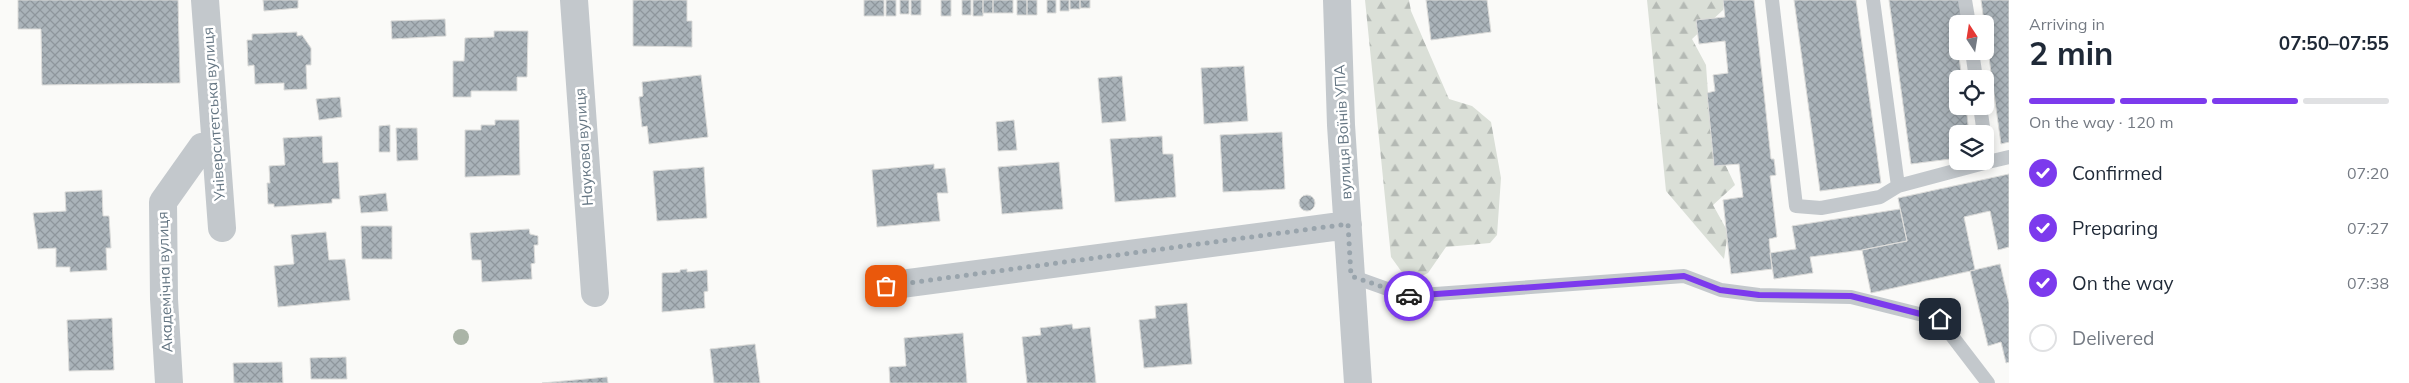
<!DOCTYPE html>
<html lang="en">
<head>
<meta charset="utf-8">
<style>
  body { margin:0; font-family:Mulish,sans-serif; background:#f6f6f7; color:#1f2937; height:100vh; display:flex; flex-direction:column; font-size:19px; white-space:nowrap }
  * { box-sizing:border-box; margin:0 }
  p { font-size:16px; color:#747a83 }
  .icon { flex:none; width:28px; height:28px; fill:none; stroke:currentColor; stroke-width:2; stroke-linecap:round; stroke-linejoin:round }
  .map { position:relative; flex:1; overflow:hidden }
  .panel { display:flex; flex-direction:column; background:#fff; width:400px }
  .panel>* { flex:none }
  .needle { width:32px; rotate:348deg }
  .buttons { position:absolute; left:1949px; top:15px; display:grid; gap:10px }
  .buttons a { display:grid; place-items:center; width:45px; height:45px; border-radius:8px; background:#fff; box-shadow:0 2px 12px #0003; font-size:25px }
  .pin { position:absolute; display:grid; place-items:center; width:42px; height:42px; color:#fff; margin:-21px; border-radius:10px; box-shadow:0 2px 8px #0006 }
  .courier { position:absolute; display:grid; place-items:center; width:50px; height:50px; margin:-25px; border:4px solid #7c3aed; border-radius:50%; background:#fff; color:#222; box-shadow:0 1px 6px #0007 }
  .summary em { font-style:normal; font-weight:700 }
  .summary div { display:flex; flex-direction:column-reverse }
  .summary { display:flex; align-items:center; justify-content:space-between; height:85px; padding:0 20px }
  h1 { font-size:32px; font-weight:700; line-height:38px }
  .bar { display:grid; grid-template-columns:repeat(4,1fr); gap:8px 5px; align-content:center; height:60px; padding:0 20px }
  .bar i { height:6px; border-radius:4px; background:#e0e1e3 }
  .bar .current { background:#7c3aed }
  .bar p { grid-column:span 4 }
  ol { padding:0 20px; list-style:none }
  li { display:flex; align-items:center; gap:15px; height:55px }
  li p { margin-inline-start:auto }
  li .icon { padding:5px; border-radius:50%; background:#7c3aed; color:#fff; stroke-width:4 }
  li:last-child { color:#747a83 }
  li i { width:28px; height:28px; border:2px solid #e0e1e3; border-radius:50% }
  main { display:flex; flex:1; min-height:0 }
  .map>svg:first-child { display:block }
  .forest { fill:url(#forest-firs) }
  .building { fill:url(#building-cross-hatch); stroke:#dcdcda }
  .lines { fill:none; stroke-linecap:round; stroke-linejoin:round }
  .service { stroke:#c3c8cc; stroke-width:14 }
  .minor { stroke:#c3c8cc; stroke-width:28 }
  .tree { fill:#aab4a7 }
  .done { stroke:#99a4ac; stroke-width:5; stroke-dasharray:0 9 }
  .route { stroke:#7c3aed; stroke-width:6 }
  .labels { text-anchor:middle; stroke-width:5; stroke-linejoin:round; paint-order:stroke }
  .street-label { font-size:15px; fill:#657683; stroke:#fff }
</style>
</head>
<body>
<main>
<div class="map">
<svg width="2009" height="383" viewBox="0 0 2009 383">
  <defs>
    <pattern id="forest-firs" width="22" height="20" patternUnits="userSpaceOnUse" patternTransform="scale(1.25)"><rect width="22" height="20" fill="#dadfd7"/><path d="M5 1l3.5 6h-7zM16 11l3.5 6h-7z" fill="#b4b9b4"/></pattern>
    <pattern id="building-cross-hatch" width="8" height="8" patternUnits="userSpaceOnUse" patternTransform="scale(1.25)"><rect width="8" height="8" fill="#aab3b9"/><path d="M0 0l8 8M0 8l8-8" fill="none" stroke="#8e969c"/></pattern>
  </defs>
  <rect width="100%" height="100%" fill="#fafaf8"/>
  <!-- forest -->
  <path class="forest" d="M1365 0H1409L1411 11 1449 99 1472 106 1491 122 1501 178 1497 235 1490 243 1446 247 1428 273 1409 282 1391 257Z
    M1647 0H1724L1723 10 1692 39 1706 65 1710 122 1749 130 1723 160 1735 185 1713 205 1728 232 1724 259 1666 191Z"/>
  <!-- building -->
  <path class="building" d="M18 0H178L180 83 42 85 41 29H18Z
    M263 0H298V8L264 11Z
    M633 0H687V21H692V47L633 46Z
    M864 0H884V16H864Z
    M886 0H896V16H886Z
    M900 0H909V14H900Z
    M911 0H921V15H911Z
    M941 0H951V16H941Z
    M962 0H971V15H962Z
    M973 0H983V16H973Z
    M983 0H993V13H983Z
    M993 0H1013V13H993Z
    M1017 0H1027V15H1017Z
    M1027 0H1037V15H1027Z
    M1047 0H1056V13H1047Z
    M1060 0H1069V11H1060Z
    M1070 0H1080V9H1070Z
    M1080 0H1090V8H1080Z
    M1426 0H1487L1491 32 1431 40Z
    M1723 0H1754L1771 159H1774L1776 175 1770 176 1777 237 1769 239 1772 269 1731 274 1723 200 1743 197 1739 164 1714 166 1707 93 1715 91 1713 75 1728 73 1725 41 1699 44 1696 20 1725 17Z
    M1794 0H1856L1881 183 1820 191Z
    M1889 0H1961L1964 24H1958L1956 35 1962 79H1958V106H1966L1969 134H1958V158L1911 164Z
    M1981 0H2009V142L2001 144Z
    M445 19 446 36 392 39 391 21Z
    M494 31H528L527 77H517V91H471V97H453V61H464L465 38 494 37Z
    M297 32V36L302 35 311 48V65H306L307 89 284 90V83L255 84 254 65 248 66 247 40H252V34Z
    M1244 66 1248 121 1204 124 1201 68Z
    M701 75 708 137 649 144 647 126 642 127 639 97 643 96 642 82Z
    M1122 76 1126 121 1102 123 1098 78Z
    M340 97 342 117 319 120 316 99Z
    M495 120H519L520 175 465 177V130H481V125H495Z
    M1014 120 1017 150 998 151 996 122Z
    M390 125V152H379V126Z
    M396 128H417L418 160 397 161Z
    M1282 132 1285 189 1223 192 1220 135Z
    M322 136 323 163 338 162 340 199H332V203L274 207V204H268L267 183H270L269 166 285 165 283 138Z
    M1162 136 1163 154H1173L1176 197 1115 202 1110 139Z
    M1059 162 1063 209 1002 214 998 167Z
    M934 164V169L945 168 948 193H937L940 221 877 227 872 170Z
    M704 167 707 218 657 221 653 171Z
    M2009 174V247L1998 250 1990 211 1964 217 1975 270 1871 293 1862 250 1907 241 1898 198Z
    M102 190 103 216H109L111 248H106L107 270 70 272V267H56V248L38 249 33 213 66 211 65 192Z
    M386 193 388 211 361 213 359 196Z
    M1299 203a8 8 0 1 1 16 0a8 8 0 1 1-16 0Z
    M1900 209 1907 241 1862 250 1810 257 1813 273 1774 279 1770 253 1796 249 1792 226Z
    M361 226H392V259H362Z
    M529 229 530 234 538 236V245H534L535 263 531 264 532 279 482 282 481 260H472L470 233Z
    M326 232 329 260 345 259 350 300 278 307 274 266 294 264 291 235Z
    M2000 264 2009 303V362L2006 363 2001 342 1988 346 1970 271Z
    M687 269V272L707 270 708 291 704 292 705 308 662 312V273L680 272V270Z
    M1187 303 1192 364 1144 368 1139 320 1156 318 1155 306Z
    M112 318 114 370 69 371 67 320Z
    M1072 324 1073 329 1090 327 1096 383H1027L1022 337 1041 335 1040 328Z
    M963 333 967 383H890L889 367 906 366 904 338Z
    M755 344 760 383H714L710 349Z
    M346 357 347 379H311L310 358Z
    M282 362 283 383H234L233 363Z
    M607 377 608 383H542Z"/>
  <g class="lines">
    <!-- service -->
    <path class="service" d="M1772 0 1796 206 1821 208 1880 197 1898 186
      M1873 0 1898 186 1988 162 1985 144
      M1965 0 1969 24
      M1972 51 1976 79
      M1980 106 1984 134
      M1988 162 2009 157
      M1351 276 1407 296 1684 276 1721 290 1759 295 1851 297 1939 319 1988 383"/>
    <!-- minor -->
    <path class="minor" d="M205 0 222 228
      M574 0 595 293
      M1337 0 1341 125 1358 383
      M886 286 1348 225
      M169 383 164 299 163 202 202 147 215 144"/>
  </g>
  <!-- trees -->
  <circle class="tree" cx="461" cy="337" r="8"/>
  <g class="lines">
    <!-- done -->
    <path class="done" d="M886 286 1348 224 1351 276 1409 296"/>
    <!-- route -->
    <path class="route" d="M1409 296 1684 276 1720 290 1759 295 1851 296 1940 319"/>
  </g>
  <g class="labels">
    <!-- street labels -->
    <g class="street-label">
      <text transform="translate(214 114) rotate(-94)" y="5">Університетська вулиця</text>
      <text transform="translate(1343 132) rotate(-93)" y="5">вулиця Воїнів УПА</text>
      <text transform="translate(584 147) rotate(-94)" y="5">Наукова вулиця</text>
      <text transform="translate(165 282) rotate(-92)" y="5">Академічна вулиця</text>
    </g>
  </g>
</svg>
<div class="buttons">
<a><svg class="needle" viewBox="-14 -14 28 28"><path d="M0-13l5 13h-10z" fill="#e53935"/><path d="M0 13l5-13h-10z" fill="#747a83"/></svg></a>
<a><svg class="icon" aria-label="locate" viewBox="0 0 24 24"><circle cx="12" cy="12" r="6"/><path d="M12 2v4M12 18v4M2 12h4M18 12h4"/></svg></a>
<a><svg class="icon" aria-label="layers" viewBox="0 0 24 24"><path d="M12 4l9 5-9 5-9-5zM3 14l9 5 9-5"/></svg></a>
</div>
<div class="pin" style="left:886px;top:286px;background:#ea580c"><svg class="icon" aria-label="bag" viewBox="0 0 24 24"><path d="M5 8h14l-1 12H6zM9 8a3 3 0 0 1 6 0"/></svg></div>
<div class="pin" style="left:1940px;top:319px;background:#1f2937"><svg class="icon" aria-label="home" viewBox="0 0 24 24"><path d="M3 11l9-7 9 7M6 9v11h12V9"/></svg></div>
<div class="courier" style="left:1409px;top:296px"><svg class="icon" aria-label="car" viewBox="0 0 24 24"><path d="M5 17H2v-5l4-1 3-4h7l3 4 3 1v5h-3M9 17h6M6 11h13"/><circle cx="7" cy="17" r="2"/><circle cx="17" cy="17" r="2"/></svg></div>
</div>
<section class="panel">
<div class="summary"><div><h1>2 min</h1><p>Arriving in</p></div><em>07:50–07:55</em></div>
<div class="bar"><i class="current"></i><i class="current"></i><i class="current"></i><i></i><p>On the way · 120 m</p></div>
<ol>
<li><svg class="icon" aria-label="check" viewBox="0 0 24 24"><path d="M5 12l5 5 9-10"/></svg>Confirmed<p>07:20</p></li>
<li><svg class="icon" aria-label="check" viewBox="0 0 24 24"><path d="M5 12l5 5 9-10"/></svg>Preparing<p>07:27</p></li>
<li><svg class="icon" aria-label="check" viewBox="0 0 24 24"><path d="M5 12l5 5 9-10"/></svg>On the way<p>07:38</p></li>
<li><i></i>Delivered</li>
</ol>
</section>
</main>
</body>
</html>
